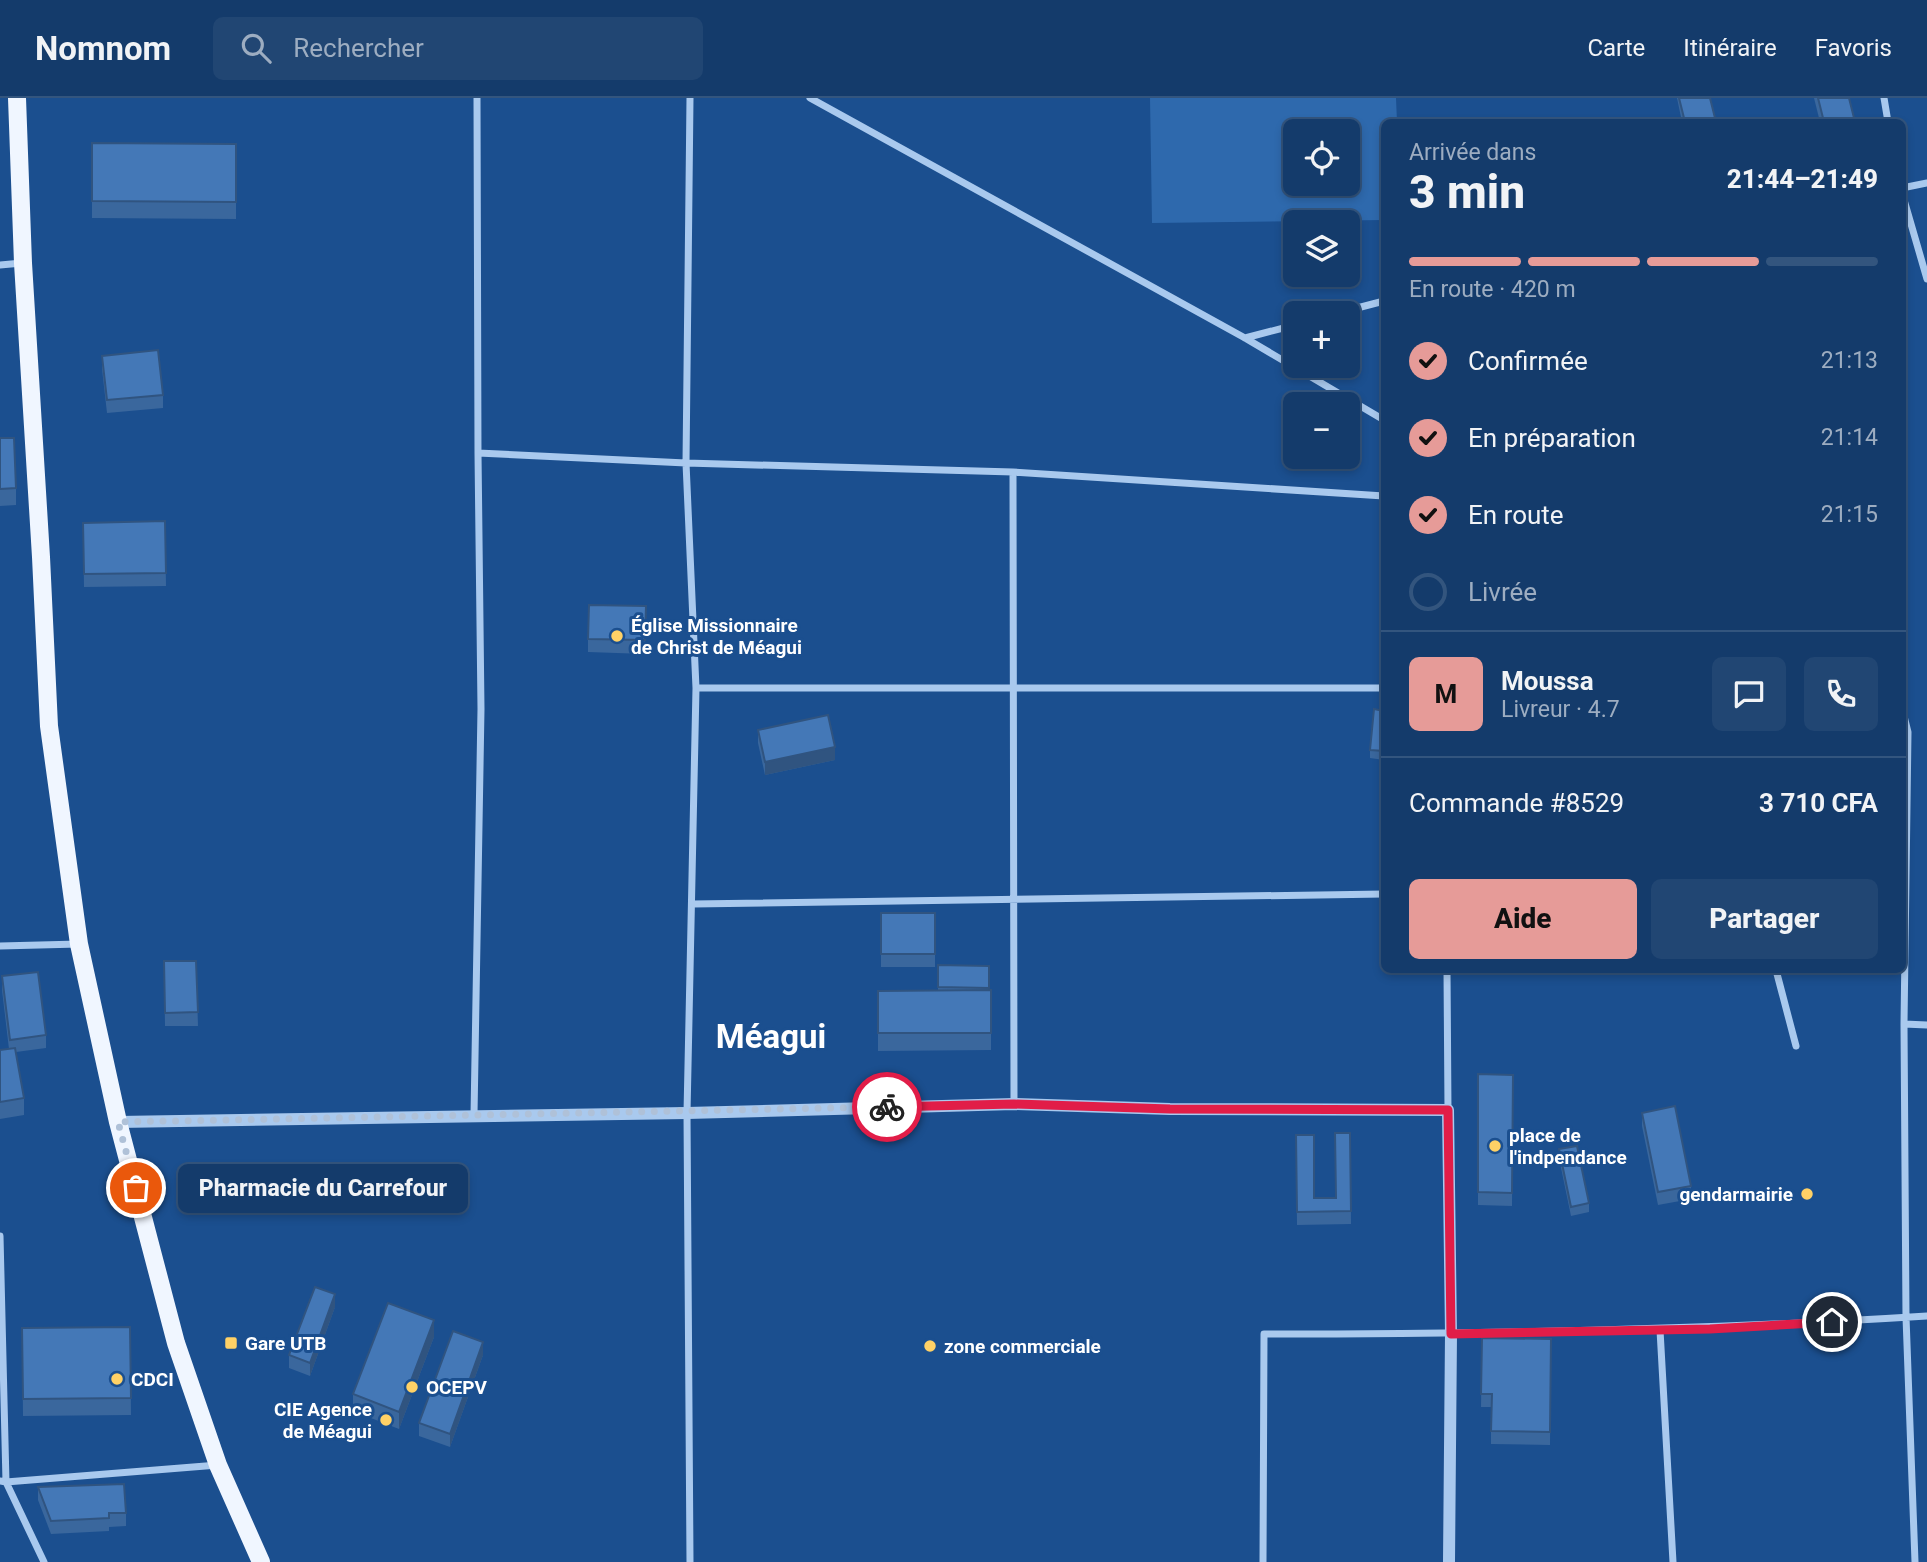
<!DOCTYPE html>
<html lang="fr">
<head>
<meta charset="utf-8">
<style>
  body { margin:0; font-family:Roboto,sans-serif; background:#214673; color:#f1f3f6; height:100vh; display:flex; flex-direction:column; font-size:26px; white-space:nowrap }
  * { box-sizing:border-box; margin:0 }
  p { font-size:23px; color:#9dadc1 }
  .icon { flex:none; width:38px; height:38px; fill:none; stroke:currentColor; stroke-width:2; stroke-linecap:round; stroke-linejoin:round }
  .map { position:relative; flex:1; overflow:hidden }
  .sheet { position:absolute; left:1381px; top:21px; width:525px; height:854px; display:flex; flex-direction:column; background:#143b6b; border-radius:10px; box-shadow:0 4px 10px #0003,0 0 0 2px #33557e }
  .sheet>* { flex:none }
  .fabs { position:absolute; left:1283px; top:21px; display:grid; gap:14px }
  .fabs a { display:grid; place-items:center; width:77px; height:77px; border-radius:10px; background:#143b6b; box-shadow:0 4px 10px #0003,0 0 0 2px #33557e; font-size:35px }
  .pin { position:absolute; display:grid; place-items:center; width:60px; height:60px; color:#fff; margin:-30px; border:4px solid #fff; border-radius:50%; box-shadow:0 2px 7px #0007 }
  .courier { position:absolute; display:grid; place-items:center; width:70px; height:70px; margin:-35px; border:5px solid #e11d48; border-radius:50%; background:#fff; color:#222; box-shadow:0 2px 9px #0007 }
  .bubble { position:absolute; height:49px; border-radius:10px; background:#143b6b; box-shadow:0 4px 10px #0003,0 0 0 2px #33557e; font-size:23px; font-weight:800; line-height:49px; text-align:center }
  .head em { font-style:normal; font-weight:800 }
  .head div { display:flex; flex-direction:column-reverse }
  .head { display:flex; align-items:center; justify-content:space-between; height:119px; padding:0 28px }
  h1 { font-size:46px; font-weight:800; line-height:52px }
  .bar { display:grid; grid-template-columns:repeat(4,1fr); gap:10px 7px; align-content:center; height:84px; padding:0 28px }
  .bar i { height:9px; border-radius:5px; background:#33557e }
  .bar .on { background:#e69b98 }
  .bar p { grid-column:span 4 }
  .line { display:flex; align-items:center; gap:18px; padding:0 28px; border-top:2px solid #33557e }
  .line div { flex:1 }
  .round { display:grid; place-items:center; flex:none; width:74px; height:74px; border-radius:10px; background:#214673 }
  ol { padding:0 28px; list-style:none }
  li { display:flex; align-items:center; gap:21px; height:77px }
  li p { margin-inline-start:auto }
  li .icon { padding:7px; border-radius:50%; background:#e69b98; color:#111; stroke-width:4 }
  li:last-child { color:#9dadc1 }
  li i { width:38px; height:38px; border:4px solid #33557e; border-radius:50% }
  .primary-button { display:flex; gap:14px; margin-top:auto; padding:14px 28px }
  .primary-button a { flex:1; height:80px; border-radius:10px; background:#e69b98; color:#111; font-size:28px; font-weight:800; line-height:80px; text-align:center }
  .primary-button a+a { background:#214673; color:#f1f3f6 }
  header { display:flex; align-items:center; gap:42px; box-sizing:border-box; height:98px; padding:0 35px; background:#143b6b; border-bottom:2px solid #33557e }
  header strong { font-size:33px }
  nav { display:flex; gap:38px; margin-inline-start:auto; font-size:24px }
  .search { width:490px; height:63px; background:#214673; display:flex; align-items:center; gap:18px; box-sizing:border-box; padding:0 24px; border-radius:10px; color:#9dadc1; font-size:26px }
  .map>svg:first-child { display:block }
  .green { fill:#2e69ad; fill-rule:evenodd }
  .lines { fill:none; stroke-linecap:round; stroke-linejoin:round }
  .minor { stroke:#a9c9ee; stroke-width:7 }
  .tertiary { stroke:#a9c9ee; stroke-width:12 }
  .primary { stroke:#f0f6ff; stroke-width:18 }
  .wall { fill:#3a679d }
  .shaded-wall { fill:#305480 }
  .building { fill:#4478b7; stroke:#305480; stroke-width:2 }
  .done { stroke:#afc1d8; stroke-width:7; stroke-dasharray:0 12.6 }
  .route { stroke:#e11d48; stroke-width:9 }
  .poi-dot { fill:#ffd166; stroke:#1b4f8f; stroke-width:2.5 }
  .labels { text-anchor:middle; stroke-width:6; stroke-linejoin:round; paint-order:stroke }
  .poi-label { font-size:19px; font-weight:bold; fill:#fff; stroke:#1b4f8f; text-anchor:start }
  .town-label { font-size:33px; font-weight:bold; fill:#fff; stroke:#1b4f8f }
</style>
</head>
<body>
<header>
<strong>Nomnom</strong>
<div class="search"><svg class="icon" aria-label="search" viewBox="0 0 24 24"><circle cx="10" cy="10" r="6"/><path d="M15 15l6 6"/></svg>Rechercher</div>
<nav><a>Carte</a><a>Itinéraire</a><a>Favoris</a></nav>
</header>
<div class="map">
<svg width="1927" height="1464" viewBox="0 0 1927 1464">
  <rect width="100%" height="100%" fill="#1b4f8f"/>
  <!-- green -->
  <path class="green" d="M1150 0H1396L1397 24H1384V122L1152 125ZM1295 33H1348V86H1295Z"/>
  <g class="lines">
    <!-- minor -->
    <path class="minor" d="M690 0 686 365 696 590 687 1015 690 1464
      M810 0 1245 240 1384 322
      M1884 0 1888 24
      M1902 90 1927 85
      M1902 95 1927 181
      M0 167 22 165
      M1338 215 1384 203
      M1245 240 1295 227
      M478 355 686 365 1013 374 1384 398
      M1013 374 1014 1006
      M696 590H1384
      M1902 610 1908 634 1904 926 1906 1219 1915 1464
      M693 806 1384 796
      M0 848 79 846
      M1447 872 1448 1012
      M1776 872 1796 948
      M1904 926 1927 927
      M474 1017 481 611 478 355 477 0
      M0 1138 6 1384 218 1367
      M1660 1232 1673 1464
      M0 1383 6 1384 44 1464
      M1263 1464 1264 1236C1485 1236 1706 1232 1927 1218"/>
    <!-- tertiary -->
    <path class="tertiary" d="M118 1024 687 1015 1014 1006 1170 1011 1448 1012 1451 1236 1449 1464"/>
    <!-- primary -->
    <path class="primary" d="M17 0 23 165 41 459 49 628 79 846 118 1024 176 1245 218 1367 261 1464"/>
  </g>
  <!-- wall -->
  <path class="wall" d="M1677 0H1710L1716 24H1682Z
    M1814 0H1849L1855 24H1820Z
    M92 45 236 46V121L92 120Z
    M102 258 163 297V310L107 315 102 271Z
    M0 340 16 390V407L0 408Z
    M165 423 166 488 84 489 83 425Z
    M646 508 645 556 588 554V541Z
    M1384 613V662L1370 660V652Z
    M758 632 835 662 765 677 758 645Z
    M881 815H935V869H881Z
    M164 863H196L198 928H165Z
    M938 867 989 868V892H991V952L878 953V893H938Z
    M2 878 46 937V950L16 954 24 1000V1017L0 1021V952L9 951 2 892Z
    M1478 976 1513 977 1512 1108 1478 1107Z
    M1642 1015 1691 1088V1101L1658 1107 1642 1028Z
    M1350 1035 1351 1126 1297 1127 1296 1037 1314 1100H1336Z
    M1559 1051 1589 1105V1114L1571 1118 1559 1060Z
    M335 1209 310 1278 289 1270V1257Z
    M130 1229 131 1317 23 1318 22 1230Z
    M434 1239 399 1331 353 1313V1296Z
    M1482 1240 1551 1241 1550 1347 1491 1346V1309H1481Z
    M483 1257 450 1349 419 1338V1325Z
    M38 1389 126 1415V1428L109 1429V1433L51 1436 38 1402Z"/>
  <!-- shaded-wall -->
  <path class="shaded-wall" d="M835 649V662L765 677V664Z
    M335 1196V1209L310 1278V1265Z
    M434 1222V1239L399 1331V1314Z
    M483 1244V1257L450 1349V1336Z"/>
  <!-- building -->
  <path class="building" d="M1679 0H1710L1716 24H1685Z
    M1818 0H1849L1855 24H1824Z
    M92 45 236 46V104L92 103Z
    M158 252 163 297 107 302 102 258Z
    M0 340H14L16 390 0 391Z
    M165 423 166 475 84 476 83 425Z
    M589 507 646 508 645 542 588 541Z
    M1374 611 1384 613V653L1370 652Z
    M828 617 835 649 765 664 758 632Z
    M881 815H935V856H881Z
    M164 863H196L198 914 165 915Z
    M938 867 989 868V890L938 889Z
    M38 874 46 937 10 942 2 878Z
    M991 892V935H878V893Z
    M15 950 24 1000 0 1004V952Z
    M1478 976 1513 977 1512 1095 1478 1094Z
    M1675 1008 1691 1088 1658 1094 1642 1015Z
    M1335 1035H1350L1351 1113 1297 1114 1296 1037H1314V1100H1336Z
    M1577 1048 1589 1105 1571 1109 1559 1051Z
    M315 1189 335 1196 310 1265 289 1257Z
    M388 1205 434 1222 399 1314 353 1296Z
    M130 1229 131 1300 23 1301 22 1230Z
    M453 1233 483 1244 450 1336 419 1325Z
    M1482 1240 1551 1241 1550 1334 1491 1333 1492 1296H1481Z
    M124 1386 126 1415H109V1420L51 1423 38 1389Z"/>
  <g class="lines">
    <!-- done -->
    <path class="done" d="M136 1090 118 1024 887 1009"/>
    <!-- route -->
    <path class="route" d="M887 1009 1014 1006 1170 1011 1448 1012 1451 1236 1710 1231 1832 1224"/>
  </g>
  <!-- markers -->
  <g class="poi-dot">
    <circle cx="617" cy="538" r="7"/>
    <circle cx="1495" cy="1048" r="7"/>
    <circle cx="1807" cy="1096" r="7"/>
    <rect x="224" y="1238" width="14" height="14" rx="3.5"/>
    <circle cx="930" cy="1248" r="7"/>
    <circle cx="117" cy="1281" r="7"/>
    <circle cx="412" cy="1289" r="7"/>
    <circle cx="386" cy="1322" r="7"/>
  </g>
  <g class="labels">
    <!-- poi labels -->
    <g class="poi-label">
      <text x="631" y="534">Église Missionnaire<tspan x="631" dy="22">de Christ de Méagui</tspan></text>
      <text x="1509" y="1044">place de<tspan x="1509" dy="22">l'indpendance</tspan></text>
      <text x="1793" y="1103" text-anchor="end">gendarmairie</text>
      <text x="245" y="1252">Gare UTB</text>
      <text x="944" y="1255">zone commerciale</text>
      <text x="131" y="1288">CDCI</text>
      <text x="426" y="1296">OCEPV</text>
      <text x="372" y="1318" text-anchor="end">CIE Agence<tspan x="372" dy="22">de Méagui</tspan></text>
    </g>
    <!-- town labels -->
    <g class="town-label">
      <text x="771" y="950">Méagui</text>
    </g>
  </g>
</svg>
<div class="fabs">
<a><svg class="icon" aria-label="locate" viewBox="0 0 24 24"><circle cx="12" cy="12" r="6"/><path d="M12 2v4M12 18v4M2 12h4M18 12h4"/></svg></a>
<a><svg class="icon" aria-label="layers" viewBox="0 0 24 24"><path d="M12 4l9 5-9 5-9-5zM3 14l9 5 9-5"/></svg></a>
<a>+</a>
<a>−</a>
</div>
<div class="pin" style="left:136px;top:1090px;background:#ea580c"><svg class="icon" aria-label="bag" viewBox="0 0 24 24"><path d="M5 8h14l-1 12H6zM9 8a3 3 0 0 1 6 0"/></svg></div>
<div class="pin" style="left:1832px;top:1224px;background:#1f2937"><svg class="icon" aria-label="home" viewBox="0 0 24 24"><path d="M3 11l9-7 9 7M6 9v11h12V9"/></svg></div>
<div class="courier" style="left:887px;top:1009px"><svg class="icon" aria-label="bike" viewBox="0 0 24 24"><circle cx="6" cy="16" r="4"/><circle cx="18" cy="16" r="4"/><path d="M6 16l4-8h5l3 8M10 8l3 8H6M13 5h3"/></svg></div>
<div class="bubble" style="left:178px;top:1066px;width:290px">Pharmacie du Carrefour</div>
<section class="sheet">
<div class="head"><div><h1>3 min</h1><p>Arrivée dans</p></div><em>21:44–21:49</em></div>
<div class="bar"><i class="on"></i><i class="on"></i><i class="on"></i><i></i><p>En route · 420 m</p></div>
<ol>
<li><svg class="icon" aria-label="check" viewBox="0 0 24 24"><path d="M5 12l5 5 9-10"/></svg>Confirmée<p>21:13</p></li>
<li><svg class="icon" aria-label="check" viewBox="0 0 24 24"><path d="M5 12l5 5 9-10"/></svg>En préparation<p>21:14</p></li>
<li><svg class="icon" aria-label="check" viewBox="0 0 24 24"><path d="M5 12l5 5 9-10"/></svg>En route<p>21:15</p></li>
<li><i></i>Livrée</li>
</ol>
<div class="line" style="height:126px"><b class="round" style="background:#e69b98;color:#111">M</b><div><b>Moussa</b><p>Livreur · 4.7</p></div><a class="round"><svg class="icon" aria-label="chat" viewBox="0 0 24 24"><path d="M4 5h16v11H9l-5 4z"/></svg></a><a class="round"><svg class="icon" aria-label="phone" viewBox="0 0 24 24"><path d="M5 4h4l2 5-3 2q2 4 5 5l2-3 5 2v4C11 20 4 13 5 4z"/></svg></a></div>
<div class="line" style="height:91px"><div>Commande #8529</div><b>3 710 CFA</b></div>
<div class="primary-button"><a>Aide</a><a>Partager</a></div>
</section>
</div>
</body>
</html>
